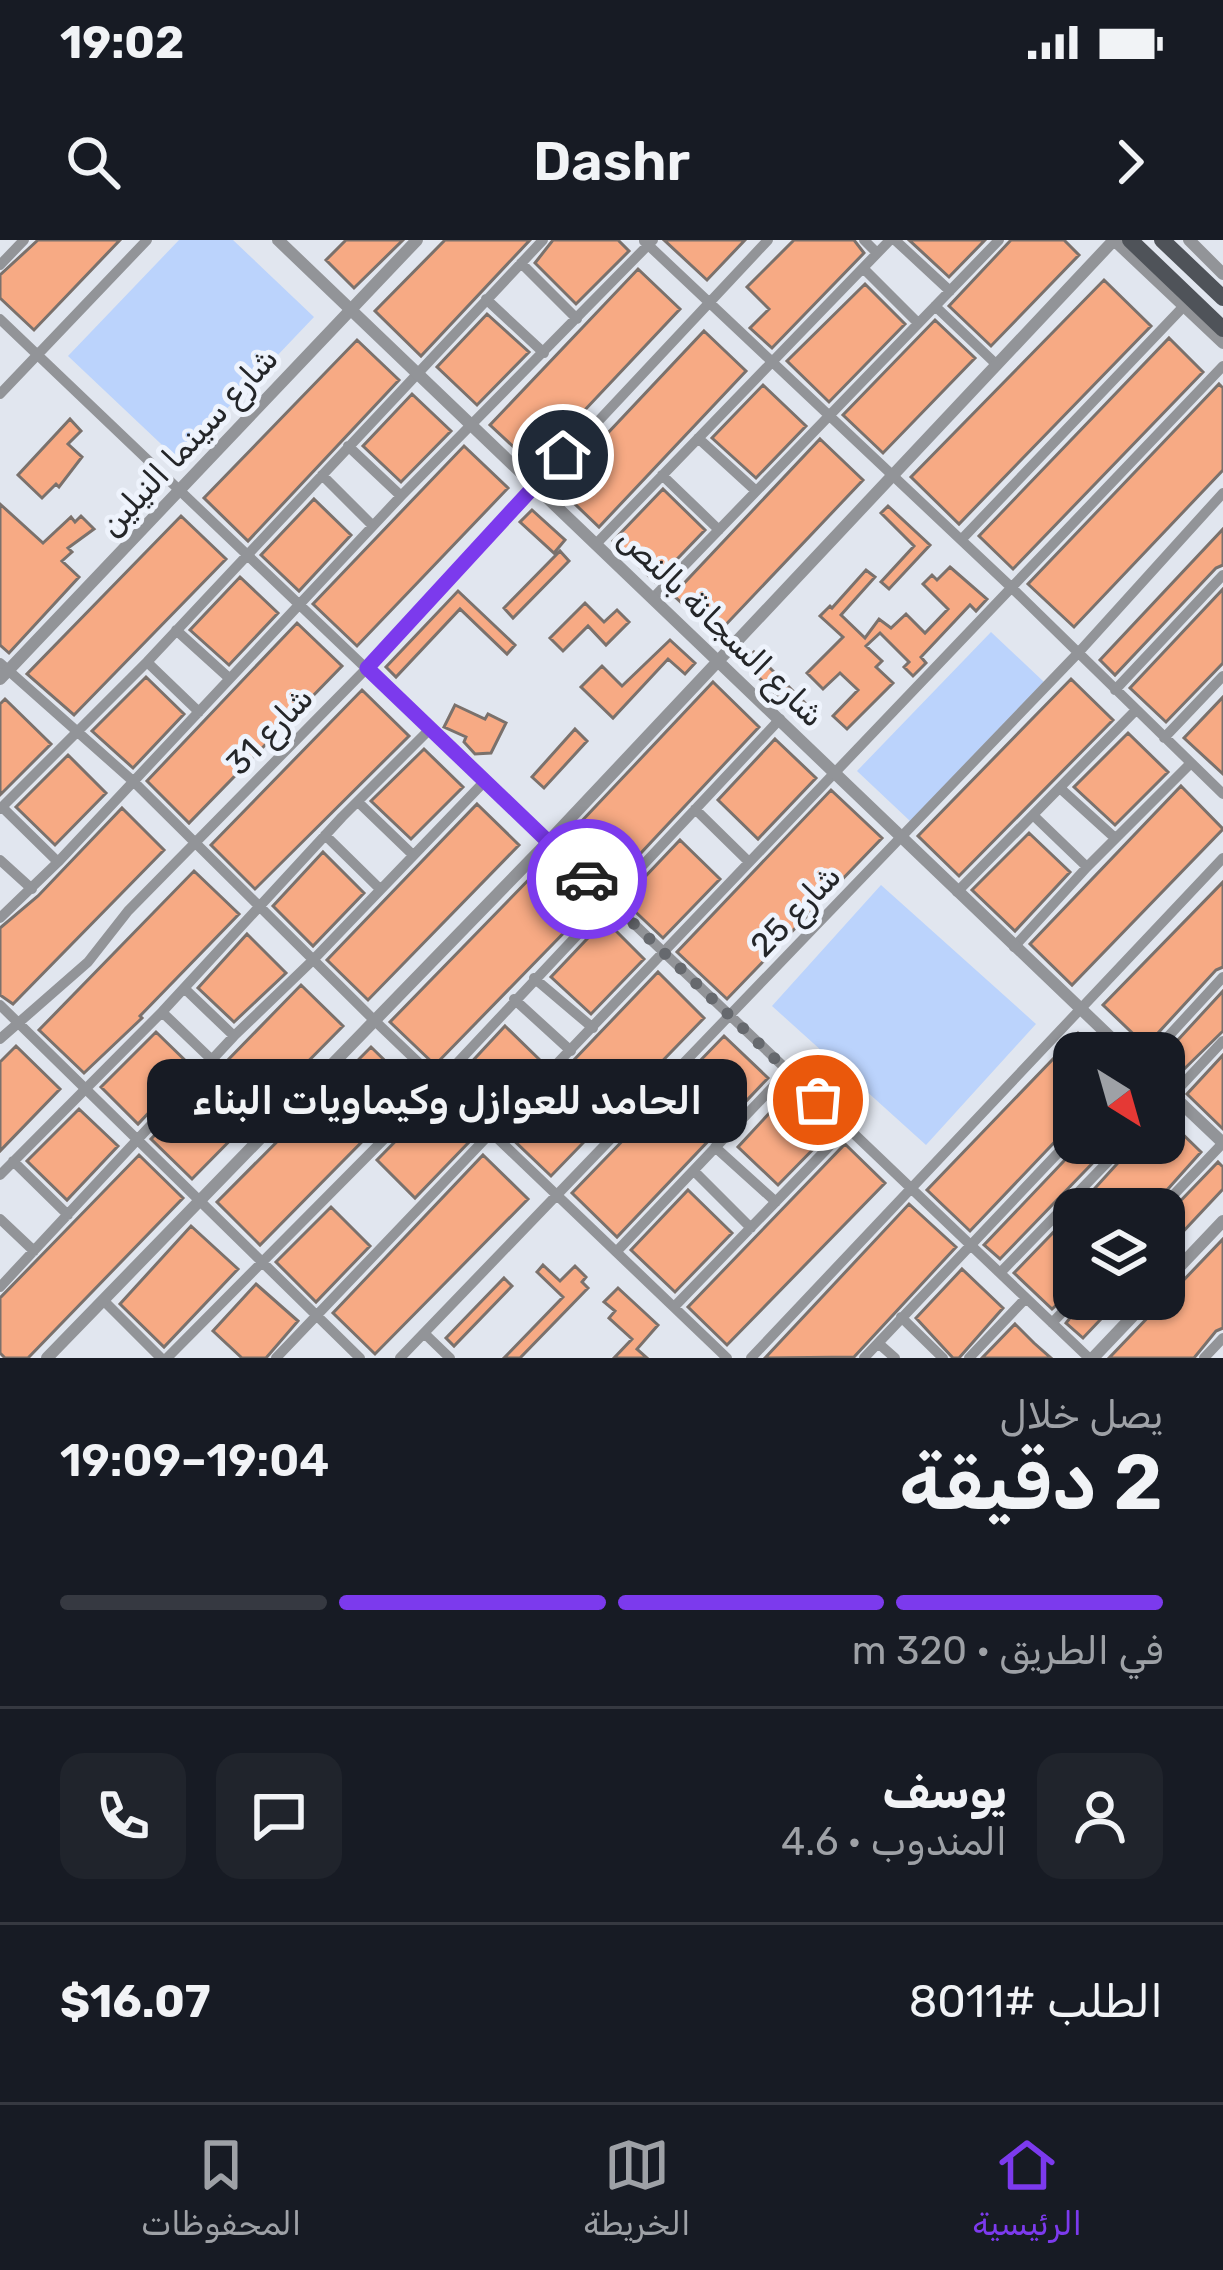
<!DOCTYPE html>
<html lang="ar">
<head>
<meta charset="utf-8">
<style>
  body { margin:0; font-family:Rubik,"Noto Naskh Arabic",sans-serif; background:#20242c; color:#f1f3f6; direction:rtl; height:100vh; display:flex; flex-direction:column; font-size:45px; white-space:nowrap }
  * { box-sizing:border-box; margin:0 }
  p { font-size:39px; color:#9ea1a6 }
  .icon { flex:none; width:66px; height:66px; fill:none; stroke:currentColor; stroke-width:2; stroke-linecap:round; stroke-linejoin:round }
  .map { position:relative; height:1118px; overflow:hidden; direction:ltr }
  .sheet { display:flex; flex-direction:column; background:#171b24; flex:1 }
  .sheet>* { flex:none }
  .needle { width:78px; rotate:143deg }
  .tools { position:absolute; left:1053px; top:792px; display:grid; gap:24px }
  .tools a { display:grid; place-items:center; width:132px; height:132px; border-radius:24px; background:#171b24; box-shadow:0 3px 9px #0004; font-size:60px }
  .pin { position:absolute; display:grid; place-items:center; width:102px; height:102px; color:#fff; margin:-51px; border:6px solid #fff; border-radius:50%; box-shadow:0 3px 12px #0007 }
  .courier { position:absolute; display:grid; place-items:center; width:120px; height:120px; margin:-60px; border:9px solid #7c3aed; border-radius:50%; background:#fff; color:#222; box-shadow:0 3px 15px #0007 }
  .bubble { position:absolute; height:84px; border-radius:24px; background:#171b24; box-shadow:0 3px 9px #0004; font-size:39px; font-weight:600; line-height:84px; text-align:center; direction:rtl }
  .summary em { font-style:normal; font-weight:600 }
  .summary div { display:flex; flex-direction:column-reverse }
  .summary { display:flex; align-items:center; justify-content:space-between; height:204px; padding:0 60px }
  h1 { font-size:78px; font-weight:600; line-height:90px }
  .bar { display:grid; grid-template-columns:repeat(4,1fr); gap:18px 12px; align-content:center; height:144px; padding:0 60px }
  .bar i { height:15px; border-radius:9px; background:#363941 }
  .bar .on { background:#7c3aed }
  .bar p { grid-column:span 4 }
  .line { display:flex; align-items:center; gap:30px; padding:0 60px; border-top:3px solid #363941 }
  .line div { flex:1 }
  .round { display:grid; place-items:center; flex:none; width:126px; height:126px; border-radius:24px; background:#20242c }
  .status { display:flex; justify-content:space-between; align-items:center; height:84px; padding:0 60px; background:#171b24; direction:ltr }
  .status svg { height:33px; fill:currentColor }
  header { display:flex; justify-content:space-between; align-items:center; height:156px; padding:0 60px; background:#171b24; font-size:54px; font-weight:600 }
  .dock { display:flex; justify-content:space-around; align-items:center; height:168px; border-top:3px solid #363941; background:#171b24; font-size:33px; color:#9ea1a6 }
  .dock a { display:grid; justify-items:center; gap:6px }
  .dock .on { color:#7c3aed }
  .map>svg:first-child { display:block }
  .green { fill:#bbd3fc }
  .building { fill:#f7aa84; stroke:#7a716c; stroke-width:3 }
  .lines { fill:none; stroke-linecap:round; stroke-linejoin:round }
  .minor { stroke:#929498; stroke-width:10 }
  .tertiary { stroke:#929498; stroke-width:12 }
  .primary { stroke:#4f5359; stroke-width:16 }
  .done { stroke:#66696e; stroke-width:12; stroke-dasharray:0 21.6 }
  .route { stroke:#7c3aed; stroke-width:15 }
  .labels { text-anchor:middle; stroke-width:10; stroke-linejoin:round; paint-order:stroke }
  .street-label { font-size:33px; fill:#242629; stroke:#eef3fc }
</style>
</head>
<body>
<div class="status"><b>19:02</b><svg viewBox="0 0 49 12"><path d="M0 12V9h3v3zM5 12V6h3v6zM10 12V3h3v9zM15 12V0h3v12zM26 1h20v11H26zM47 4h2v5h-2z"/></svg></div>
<header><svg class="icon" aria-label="forward" viewBox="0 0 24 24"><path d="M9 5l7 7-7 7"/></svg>Dashr<svg class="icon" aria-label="search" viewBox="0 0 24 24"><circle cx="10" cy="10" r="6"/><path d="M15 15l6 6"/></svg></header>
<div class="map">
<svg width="1223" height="1118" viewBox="0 0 1223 1118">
  <rect width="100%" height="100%" fill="#e1e6ef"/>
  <!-- green -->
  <path class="green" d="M179 0H233L314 77 178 220 68 116Z
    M991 392 1044 442 910 581 857 531Z
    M881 645 1036 784 926 905 772 766Z"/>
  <!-- building -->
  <path class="building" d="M38 0H120L34 90 0 58V35Z
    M346 0H403L354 48 326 20Z
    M445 0H530L421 116 375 71Z
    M553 0H618L629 11 576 64 535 23Z
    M664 0H745L707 40Z
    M794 0H854L864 13 772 108 750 88 769 69 747 47Z
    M909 0H985L949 37Z
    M1011 0H1064L1079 15 991 106 949 66Z
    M638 29 680 69 533 225 490 185Z
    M1104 40 1151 86 959 284 911 237Z
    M865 44 905 84 829 162 787 121Z
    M487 74 529 112 477 165 437 127Z
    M935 80 975 118 883 213 843 175Z
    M704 91 746 131 599 287 557 247Z
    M1169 98 1203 132 1013 329 979 296Z
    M357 100 399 140 248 301 204 258Z
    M1219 144 1223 148V230L1074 387 1028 344Z
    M763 145 806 186 756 238 712 198Z
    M412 154 451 191 401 242 363 206Z
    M70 179 81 191 68 204 82 217 59 247 56 244 42 258 18 235Z
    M820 199 863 240 716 395 673 355Z
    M464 206 508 248 357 406 313 364Z
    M663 249 705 290 655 342 613 301Z
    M314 259 351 295 299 351 261 315Z
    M0 264 43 303 71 277 75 282 81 276 94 289 68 308 72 312 62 321 79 337 9 413 0 405Z
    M888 266 930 305 889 349 881 342 914 306 881 273Z
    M532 270 565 300 554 313 520 282Z
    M181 276 226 319 74 475 27 434Z
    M1223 289V325L1216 328 1115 435 1100 420Z
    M560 311 569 321 513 378 504 368Z
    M950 327 987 359 976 371 970 365 921 417 926 423 913 436 904 427 909 422 880 393 866 406 882 421 876 427 893 443 847 489 833 476 858 450 840 433 823 449 807 433 843 397 820 376 830 366 832 368 866 330 875 337 841 375 865 398 879 379 891 388 906 374 925 393 948 369 923 344 932 335 937 340Z
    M240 337 278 373 229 425 190 390Z
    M1223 349V423L1166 482 1130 448Z
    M458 351 515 405 507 414 460 369 396 437 386 427Z
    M585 363 604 382 617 370 629 382 606 405 588 386 563 411 550 398Z
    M297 383 342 426 189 583 147 541Z
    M670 400 695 423 685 434 668 419 613 478 581 447 602 426 622 446Z
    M754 412 806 464 796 474 744 423Z
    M146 437 184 474 133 528 92 491Z
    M1071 439 1113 480 959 636 918 596Z
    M713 442 759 487 609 647 562 602Z
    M362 450 409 496 255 649 211 605Z
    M1223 457V534L1184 498Z
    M5 459 51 504 0 555V464Z
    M455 465 485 479 488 474 506 483 491 513 475 514 464 502 466 497 444 487Z
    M575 489 587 501 544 548 532 537Z
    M1128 493 1168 532 1115 585 1074 547Z
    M775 499 816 538 758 599 718 560Z
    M424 509 463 547 411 599 371 561Z
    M68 515 106 553 55 605 16 567Z
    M1181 546 1223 589 1072 745 1030 704Z
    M831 550 882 598 727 759 677 712Z
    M477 564 519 605 368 760 327 720Z
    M122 568 164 610 13 764 0 755V688L38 656Z
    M1029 593 1070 632 1015 691 972 650Z
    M680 600 720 639 663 698 623 660Z
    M323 612 364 653 313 706 273 666Z
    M540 628 585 671 435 825 390 782Z
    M194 631 239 674 140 776 142 778 84 833 39 790Z
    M1223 642V727L1216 730 1146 806 1103 765Z
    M605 680 644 719 591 774 551 737Z
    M247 694 286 733 234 782 198 748Z
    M658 732 704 778 551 936 505 892Z
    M301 745 343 786 192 939 151 899Z
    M1223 751V791L1176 837 1164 826V815Z
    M505 786 544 824 491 879 453 842Z
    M156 792 192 827 138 884 101 847Z
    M1078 793 1099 813H1074V886L1067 889 970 991 927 950Z
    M724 796 768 838 617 997 572 953Z
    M16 806 60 849 0 911V822Z
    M371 807 414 849 260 1005 217 962Z
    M1223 815V889L1187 854Z
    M787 854 829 893 778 945 738 907Z
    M432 864 470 901 415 958 377 920Z
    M79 869 118 906 67 960 27 921Z
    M1164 876 1201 912 1150 969H1076L1136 903H1164Z
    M1081 903H1112L1000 1019 984 1005Z
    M845 904 885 943 727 1105 688 1067Z
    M139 915 183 958 28 1118H5L0 1113V1058Z
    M483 915 528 959 375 1114 333 1073Z
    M1218 922 1223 927V949L1164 1012V978Z
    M688 950 732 993 675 1052 631 1010Z
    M909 964 956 1007 854 1117 765 1118Z
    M331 967 370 1006 316 1062 276 1022Z
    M1074 971V1049L1052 1069 1014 1033Z
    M191 986 238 1029 164 1107 120 1064Z
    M1223 999V1088L1216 1091 1194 1118H1109Z
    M543 1025 560 1041 575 1026 586 1037 582 1042 588 1048 520 1118H504L563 1057 537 1032Z
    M962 1029 1003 1068 959 1118H953L916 1078Z
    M504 1038 512 1046 454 1106 446 1098Z
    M256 1044 298 1081 266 1118H242L213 1091Z
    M618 1048 658 1085 637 1109 647 1118H614L632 1099 609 1078 615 1071 604 1062Z
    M1085 1059H1120L1083 1098 1066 1083Z
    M1015 1084 1034 1103 1051 1118H982Z"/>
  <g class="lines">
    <!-- minor -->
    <path class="minor" d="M864 0 877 13
      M895 0 950 51
      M644 1 1011 347 1223 554
      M521 23 577 79
      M0 25 24 0
      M863 28 918 83
      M486 59 544 113
      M935 66 996 124
      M0 79 1089 1118
      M0 154 147 0
      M698 198 756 251
      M348 206 401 256
      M322 235 373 286
      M662 235 719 290
      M961 300 1184 66
      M596 304 890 0
      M653 358 999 0
      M176 390 229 438
      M147 422 199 472
      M0 423 134 542 375 781 727 1118
      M1115 450 1223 335
      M1164 498 1223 436
      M1061 549 1115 598
      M358 562 413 615
      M2 567 58 622
      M0 569 147 422 543 0
      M695 569 749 622
      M1034 576 1087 627
      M325 595 379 648
      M0 620 32 649
      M957 652 1136 470
      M0 678 58 622 401 256 653 0
      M1014 707 1087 627 1191 523
      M534 738 593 788
      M184 748 234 796
      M514 759 571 811
      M0 765 360 1118
      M162 772 211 819
      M0 799 88 722 128 671 367 428 768 0
      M1153 813 1223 737
      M1164 864 1223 801
      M715 907 776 962
      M13 921 68 975
      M694 931 751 988
      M0 935 162 772 342 577 429 490
      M1160 969 1223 903
      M0 979 34 1011
      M617 1011 788 831
      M1000 1033 1126 903
      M0 1047 234 796 313 720 484 542
      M104 1061 161 1118
      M674 1067 847 888
      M901 1077 943 1118
      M1052 1083 1075 1059
      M424 1093 450 1118
      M878 1103 895 1118
      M167 1118 415 868 780 479
      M276 1118 1223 126
      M400 1118 1079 412 1223 253
      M751 1118 1223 618
      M864 1118 1074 896
      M969 1118 1026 1058
      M1204 1118 1223 1098"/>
    <!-- tertiary -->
    <path class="tertiary" d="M278 0 1127 813
      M1114 0 1223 103
      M1189 0 1223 34
      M0 439 417 0
      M1164 847 1223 903
      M1164 1043 1223 981
      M47 1118 548 602 1114 0
      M1093 1118 1149 1059"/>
    <!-- primary -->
    <path class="primary" d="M1130 0 1223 89
      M1162 0 1223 58"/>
  </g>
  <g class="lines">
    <!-- done -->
    <path class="done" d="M587 639 818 860"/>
    <!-- route -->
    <path class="route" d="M563 215 367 428 587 639"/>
  </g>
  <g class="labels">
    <!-- street labels -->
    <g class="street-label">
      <text transform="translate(188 201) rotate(-47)" y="12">شارع سينما النيلين</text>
      <text transform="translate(722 386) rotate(44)" y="12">شارع السجانة بالنص</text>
      <text transform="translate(269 490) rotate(-46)" y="12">شارع 31</text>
      <text transform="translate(795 670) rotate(-46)" y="12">شارع 25</text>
    </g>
  </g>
</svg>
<div class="tools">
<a><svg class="needle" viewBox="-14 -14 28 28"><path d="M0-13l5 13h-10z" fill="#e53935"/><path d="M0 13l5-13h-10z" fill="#9ea1a6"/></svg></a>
<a><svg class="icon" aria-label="layers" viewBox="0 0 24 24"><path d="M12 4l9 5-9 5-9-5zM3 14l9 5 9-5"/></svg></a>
</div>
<div class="pin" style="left:818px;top:860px;background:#ea580c"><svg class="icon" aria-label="bag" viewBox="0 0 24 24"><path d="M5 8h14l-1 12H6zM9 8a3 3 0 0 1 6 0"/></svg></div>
<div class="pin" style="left:563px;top:215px;background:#1f2937"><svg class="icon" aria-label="home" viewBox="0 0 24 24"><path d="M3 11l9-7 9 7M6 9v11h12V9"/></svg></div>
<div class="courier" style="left:587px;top:639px"><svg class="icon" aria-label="car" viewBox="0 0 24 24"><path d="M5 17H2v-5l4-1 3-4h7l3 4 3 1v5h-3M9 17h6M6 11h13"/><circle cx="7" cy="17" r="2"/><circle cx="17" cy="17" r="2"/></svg></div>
<div class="bubble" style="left:147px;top:819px;width:600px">الحامد للعوازل وكيماويات البناء</div>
</div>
<section class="sheet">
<div class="summary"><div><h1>2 دقيقة</h1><p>يصل خلال</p></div><em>19:04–19:09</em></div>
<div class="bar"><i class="on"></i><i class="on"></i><i class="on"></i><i></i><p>في الطريق · 320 m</p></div>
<div class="line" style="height:216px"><a class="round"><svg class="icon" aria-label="person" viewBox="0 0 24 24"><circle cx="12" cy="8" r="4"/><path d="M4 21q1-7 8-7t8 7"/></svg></a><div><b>يوسف</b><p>المندوب · 4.6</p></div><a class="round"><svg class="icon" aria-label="chat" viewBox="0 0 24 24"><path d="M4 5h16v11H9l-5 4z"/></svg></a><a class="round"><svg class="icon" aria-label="phone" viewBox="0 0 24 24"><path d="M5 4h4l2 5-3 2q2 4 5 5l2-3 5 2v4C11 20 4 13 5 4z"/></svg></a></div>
<div class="line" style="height:156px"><div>الطلب #8011</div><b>$16.07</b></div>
</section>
<nav class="dock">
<a class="on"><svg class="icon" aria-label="home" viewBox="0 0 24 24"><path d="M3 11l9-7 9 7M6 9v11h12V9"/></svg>الرئيسية</a>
<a><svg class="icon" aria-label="map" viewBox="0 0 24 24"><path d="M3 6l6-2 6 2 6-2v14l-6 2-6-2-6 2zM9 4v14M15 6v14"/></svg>الخريطة</a>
<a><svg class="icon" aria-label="saved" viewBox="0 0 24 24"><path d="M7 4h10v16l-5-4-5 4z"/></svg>المحفوظات</a>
</nav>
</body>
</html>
